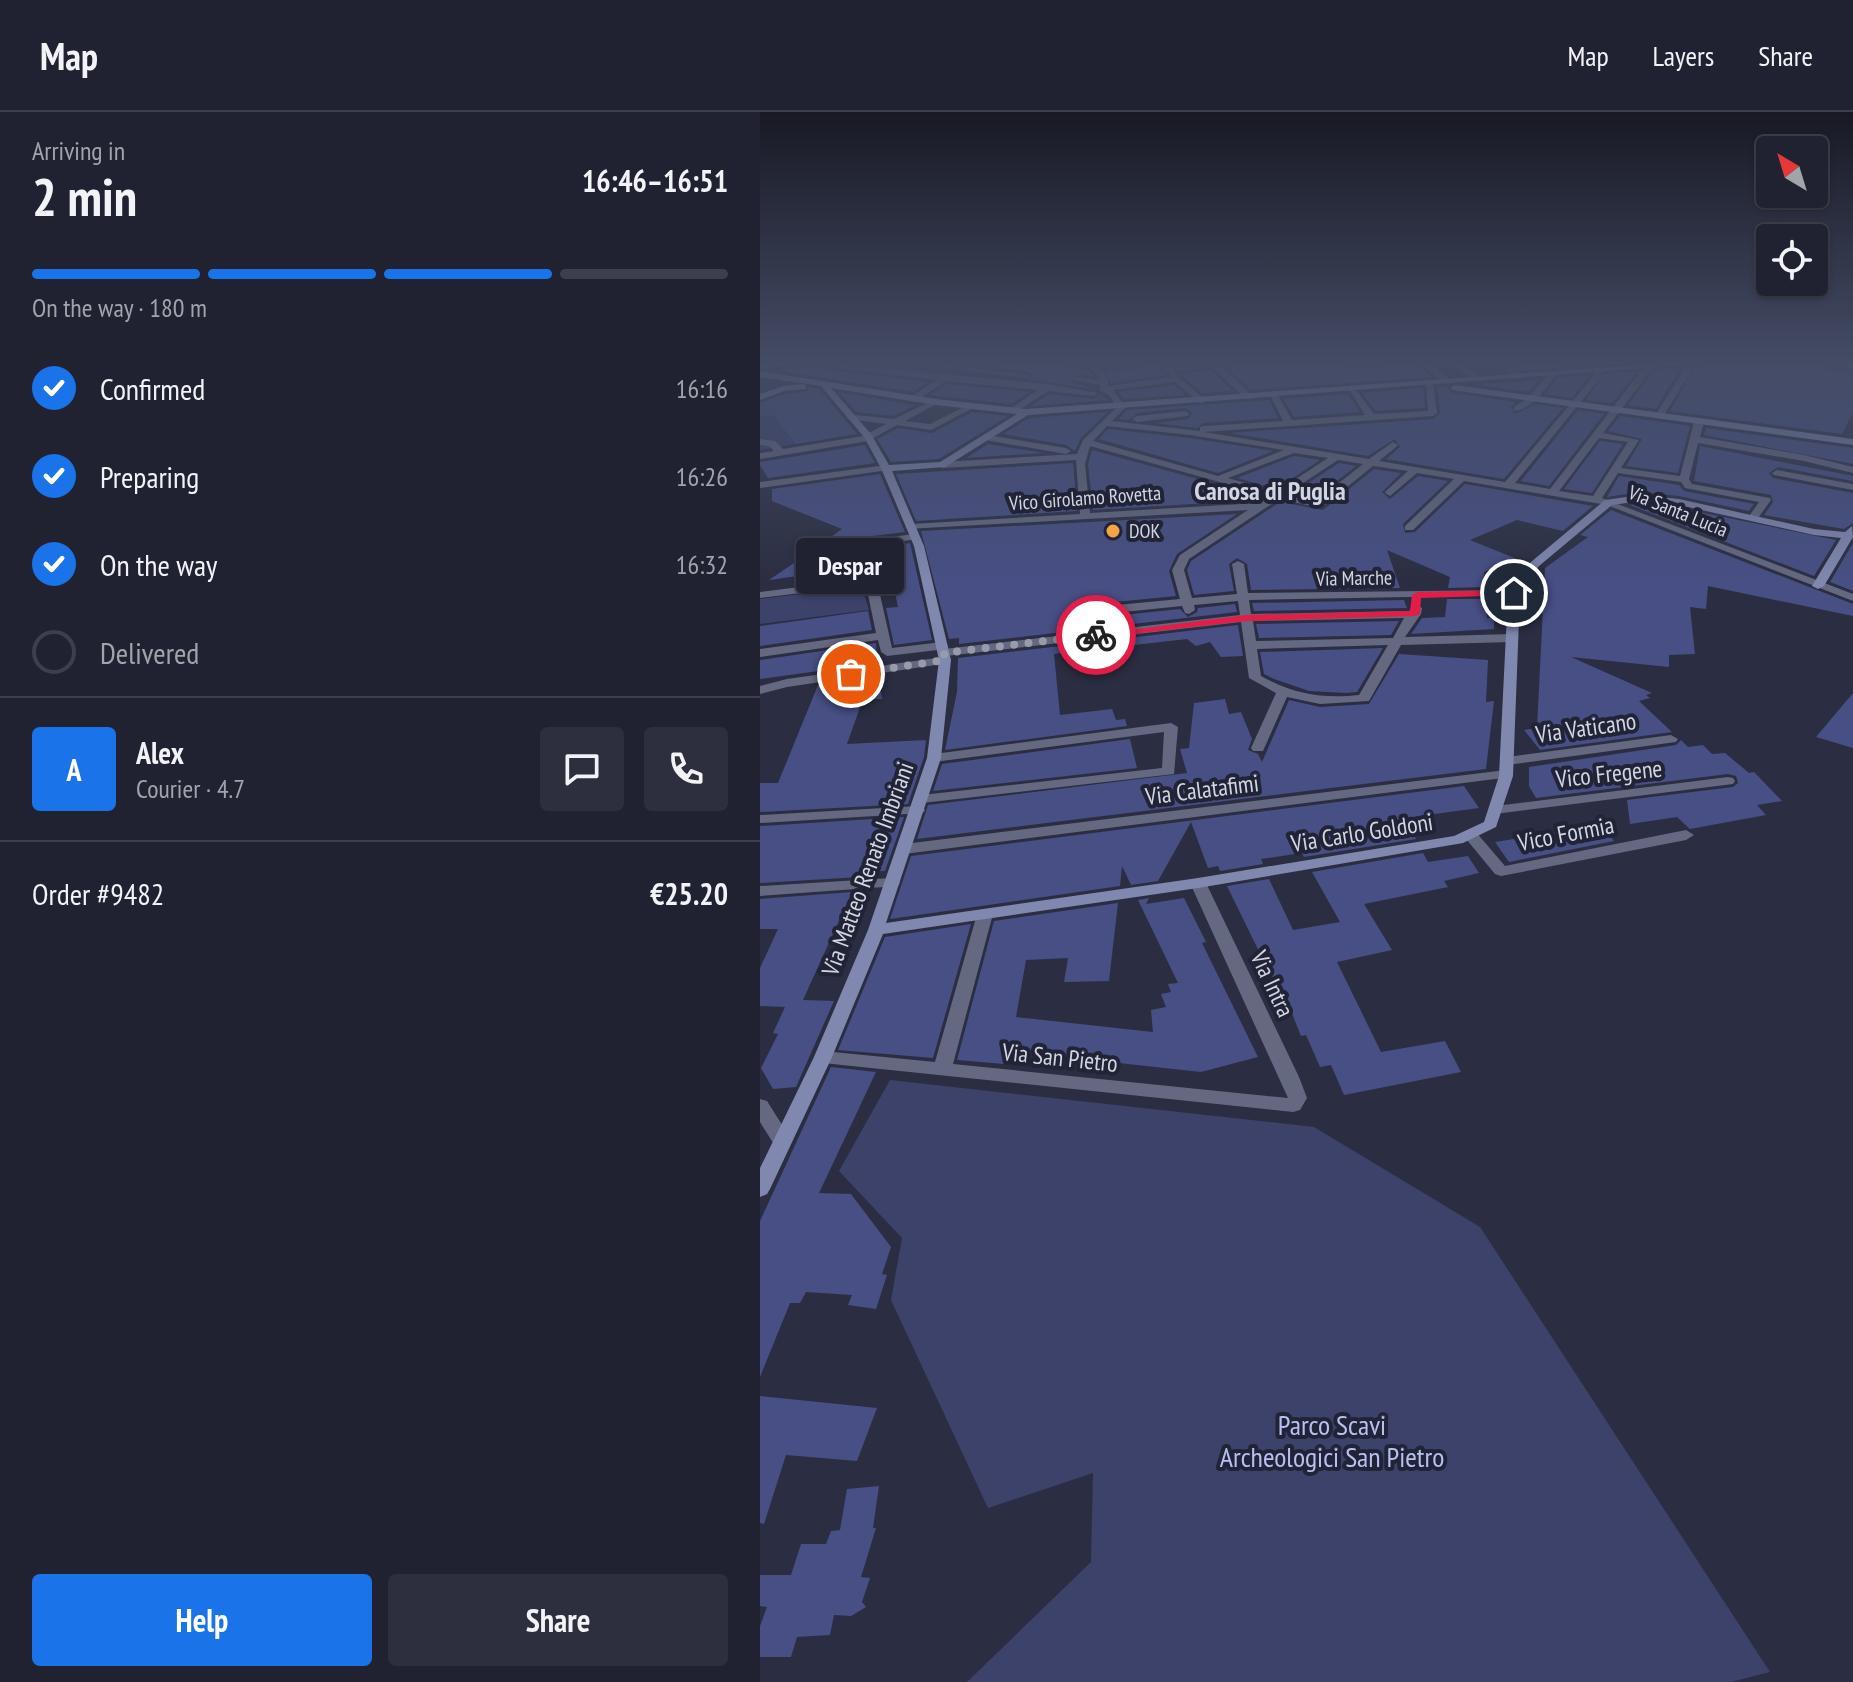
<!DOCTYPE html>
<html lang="en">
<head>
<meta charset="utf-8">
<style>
  body { margin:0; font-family:"PT Sans Narrow",sans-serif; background:#2d2f3e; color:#f1f3f6; height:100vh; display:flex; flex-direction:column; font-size:30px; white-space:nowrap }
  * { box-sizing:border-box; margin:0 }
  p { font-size:26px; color:#a2a4ac }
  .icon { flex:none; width:44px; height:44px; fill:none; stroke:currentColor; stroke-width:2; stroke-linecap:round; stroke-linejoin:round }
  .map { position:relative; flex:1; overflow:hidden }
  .sheet { display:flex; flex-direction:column; background:#202232; width:760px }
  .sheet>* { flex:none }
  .needle { width:52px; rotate:322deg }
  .buttons { position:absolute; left:996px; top:24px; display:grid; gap:16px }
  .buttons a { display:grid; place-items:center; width:72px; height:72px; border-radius:8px; background:#202232; box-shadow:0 2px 6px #0004,0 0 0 2px #3d3f4d; font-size:40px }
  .pin { position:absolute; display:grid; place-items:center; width:68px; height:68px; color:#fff; margin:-34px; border:4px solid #fff; border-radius:50%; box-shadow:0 2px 8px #0007 }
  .courier { position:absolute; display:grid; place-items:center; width:80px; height:80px; margin:-40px; border:6px solid #e11d48; border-radius:50%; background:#fff; color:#222; box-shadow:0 2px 10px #0007 }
  .bubble { position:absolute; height:56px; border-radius:8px; background:#202232; box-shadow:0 2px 6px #0004,0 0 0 2px #3d3f4d; font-size:26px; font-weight:800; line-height:56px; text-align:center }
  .summary em { font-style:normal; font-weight:800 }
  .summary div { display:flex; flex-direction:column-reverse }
  .summary { display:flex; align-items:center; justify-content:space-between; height:136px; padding:0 32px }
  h1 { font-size:52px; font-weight:800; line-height:60px }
  .bar { display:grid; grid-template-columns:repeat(4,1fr); gap:12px 8px; align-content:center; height:96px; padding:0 32px }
  .bar i { height:10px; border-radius:6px; background:#3d3f4d }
  .bar .on { background:#1a73e8 }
  .bar p { grid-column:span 4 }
  .line { display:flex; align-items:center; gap:20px; padding:0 32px; border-top:2px solid #3d3f4d }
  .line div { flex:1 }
  .round { display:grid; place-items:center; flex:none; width:84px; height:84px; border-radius:8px; background:#2d2f3e }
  ol { padding:0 32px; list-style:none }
  li { display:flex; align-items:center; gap:24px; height:88px }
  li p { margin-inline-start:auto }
  li .icon { padding:8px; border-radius:50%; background:#1a73e8; color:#fff; stroke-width:4 }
  li:last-child { color:#a2a4ac }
  li i { width:44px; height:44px; border:4px solid #3d3f4d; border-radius:50% }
  .button { display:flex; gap:16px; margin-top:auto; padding:16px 32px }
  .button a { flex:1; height:92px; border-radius:8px; background:#1a73e8; color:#fff; font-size:32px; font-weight:800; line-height:92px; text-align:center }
  .button a+a { background:#2d2f3e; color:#f1f3f6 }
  header { display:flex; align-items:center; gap:48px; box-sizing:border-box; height:112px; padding:0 40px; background:#202232; border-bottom:2px solid #3d3f4d }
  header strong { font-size:38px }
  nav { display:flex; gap:44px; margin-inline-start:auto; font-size:28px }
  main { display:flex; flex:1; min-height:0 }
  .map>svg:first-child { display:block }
  .green { fill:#3c426a }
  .building { fill:#474f84 }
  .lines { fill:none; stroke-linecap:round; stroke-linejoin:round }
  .street { fill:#646981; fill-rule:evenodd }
  .secondary { fill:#8188af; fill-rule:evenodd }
  .route { fill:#e11d48 }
  .done { stroke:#989baa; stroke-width:8; stroke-dasharray:0 14.4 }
  .poi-dot { fill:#f5a345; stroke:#212437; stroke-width:3 }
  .labels { text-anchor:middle; stroke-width:8; stroke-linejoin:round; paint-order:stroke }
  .far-street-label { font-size:20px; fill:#d2d5e2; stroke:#212437 }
  .far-poi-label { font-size:20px; fill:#d2d5e2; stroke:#212437; text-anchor:start }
  .street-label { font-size:24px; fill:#d2d5e2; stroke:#212437 }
  .far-district-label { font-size:26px; font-weight:bold; fill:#d2d5e2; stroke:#212437 }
  .near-park-label { font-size:28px; fill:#b7c0f1; stroke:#212437 }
</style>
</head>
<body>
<header>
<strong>Map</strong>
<nav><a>Map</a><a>Layers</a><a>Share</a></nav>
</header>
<main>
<section class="sheet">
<div class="summary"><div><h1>2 min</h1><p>Arriving in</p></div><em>16:46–16:51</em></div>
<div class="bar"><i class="on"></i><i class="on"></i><i class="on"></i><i></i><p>On the way · 180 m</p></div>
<ol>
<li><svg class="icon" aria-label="check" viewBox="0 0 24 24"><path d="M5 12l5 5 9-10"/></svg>Confirmed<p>16:16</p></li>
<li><svg class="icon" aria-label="check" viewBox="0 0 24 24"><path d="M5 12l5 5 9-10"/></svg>Preparing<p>16:26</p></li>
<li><svg class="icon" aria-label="check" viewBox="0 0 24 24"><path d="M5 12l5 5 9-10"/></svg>On the way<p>16:32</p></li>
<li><i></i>Delivered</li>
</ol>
<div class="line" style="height:144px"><b class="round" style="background:#1a73e8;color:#fff">A</b><div><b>Alex</b><p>Courier · 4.7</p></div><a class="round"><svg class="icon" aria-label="chat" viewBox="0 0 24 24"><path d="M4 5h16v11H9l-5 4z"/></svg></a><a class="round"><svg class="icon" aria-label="phone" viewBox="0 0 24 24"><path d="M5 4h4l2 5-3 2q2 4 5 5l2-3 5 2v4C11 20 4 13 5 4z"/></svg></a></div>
<div class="line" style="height:104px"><div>Order #9482</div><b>€25.20</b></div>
<div class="button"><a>Help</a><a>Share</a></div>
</section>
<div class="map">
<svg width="1093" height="1570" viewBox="0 0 1093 1570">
  <rect width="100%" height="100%" fill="#2b2e42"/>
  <!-- green -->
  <path class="green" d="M22 301 36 332 0 338V304Z
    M97 475 102 476 109 498 0 512V487Z
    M130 968 554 1015 720 1115 1010 1560 971 1570H207L331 1450 333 1361 228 1396 131 1188 142 1126 79 1059Z"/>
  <!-- building -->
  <path class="building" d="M200 251H297L329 258 334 264 317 262 311 270 337 278 269 267 273 263 270 260Z
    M377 251H428L402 255 400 259 407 263 351 271 347 261 380 256Z
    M469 251H586L587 256 655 251 672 265 491 278 466 255Z
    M751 251H818L821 254 761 259Z
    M953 251H1061L1067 259H1089L1093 267V301L1082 322 910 299 935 255Z
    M34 253 35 254 168 270 153 280 20 259Z
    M920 256 896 297 868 293 894 258Z
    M451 258 473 279 442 281 420 262Z
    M877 260 852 291 826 288 844 262Z
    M830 263 812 286 785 282 798 266Z
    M780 267 769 280 711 272 759 270Z
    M187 272 269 280 251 292 170 283Z
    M414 273 425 283 364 287 359 280Z
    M685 274 692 281 756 290 751 295 755 302 775 292 803 296 744 367 626 347 640 335 635 327 608 344 470 321 673 307 680 301 677 275Z
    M49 275 59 277 97 322 36 332 13 303 0 304V291L25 282 46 280Z
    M663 276 665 296 615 299 602 281Z
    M79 280 153 293H156L133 304 96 300Z
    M289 282 334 287 340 282 349 288 271 294Z
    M588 282 600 300 534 305 523 287Z
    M509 288 518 306 443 311 437 316 395 311 428 307 432 301 425 296 377 301 369 308 359 307 367 298Z
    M818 298 844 302 789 374 761 369Z
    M212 300 248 304 179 347 131 350 117 327 138 316 172 321Z
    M348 300 321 326 315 339 306 333 243 322 269 306Z
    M860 304 930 314 918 361 866 354 882 327 848 319Z
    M946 316 1093 336V352L944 323Z
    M348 317 430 326 513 339 458 361 339 327Z
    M840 329 863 332 832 381 804 377Z
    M228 332 283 341 206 346Z
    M105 333 115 351 8 366 0 353V350Z
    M940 334 1093 364V369L1018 355 1009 361 1013 366 1093 381V411L1084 417 1004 403 1013 390 1011 383 934 369Z
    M332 338 503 385 498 388 333 398 328 352Z
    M534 344 560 348 516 377 477 366Z
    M313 351 317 399 156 409 136 362Z
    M579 351 596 354 554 387 533 381Z
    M614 357 641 361 622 380 630 387 658 364 688 369 643 412 645 421 655 420 705 372 833 394 803 419 757 408 710 428 757 447 724 460 725 475 688 476 690 465 627 438 640 476 491 478 487 452 477 446 469 452 474 479 434 483 427 458 431 449 520 390 563 398Z
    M120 362 145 420 64 430 82 417 12 389V377Z
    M859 364 919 373 924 379 994 392 989 399 919 384 880 380 847 385Z
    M880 392 919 396 1076 428 1054 464 870 393Z
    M851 398 1093 492V504L948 474 946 497 930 495 935 542 909 543V555L811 545 892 581 886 583 890 586 879 589 912 620 780 638 764 618 777 616 785 456 828 425 820 423Z
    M477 402 417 442 409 459 416 484 315 494 306 502 315 508 420 497 428 505 437 500 438 496 475 492 477 500 199 532V526L189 527 161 419Z
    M150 431 172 528 134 533 126 496 138 495 129 451 9 468 50 440 56 443Z
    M1093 431V479L1070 470Z
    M687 487H726L727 506H734V517L651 522 662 506 685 505Z
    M644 488 647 496 494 499 492 491Z
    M108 499 112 518 0 534V514Z
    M639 509 631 523 499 526 496 512Z
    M478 513 483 544 461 545 450 530 436 534 427 527 294 542 300 603 352 597 356 608 365 607 367 614 185 638 197 580 198 546Z
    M116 531 117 551 0 567V548Z
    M623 536 597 580 586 581 549 579 514 567 504 562 500 540Z
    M639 542 728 548 726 590 734 589 726 657 157 727 168 693 427 661 420 637 429 636 434 591 465 587 469 602 481 600 492 627 488 638 498 642 502 650 529 588 560 595 609 592Z
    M119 564 122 587H103L87 632 166 628 164 645 148 692 0 700V671H18L58 573Z
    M1093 581V636L1056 625Z
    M370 627 377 656 173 679 182 652Z
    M921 628 928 635 943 633 952 642 965 641 989 661 994 660 1022 689 997 693 1006 703 930 717 917 705 870 712 867 688 973 675 978 671 976 664 968 662 776 686 769 674V655L916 633Z
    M704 674 719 696 645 706 656 727 544 745 542 741 501 747 503 752 460 759 458 754 448 756 431 710 398 769 371 773 362 754 360 774 130 807 151 744Z
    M144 705 125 759 101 760 99 765 0 771V714Z
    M841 713 854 729 749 750 735 730Z
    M663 741 668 750 708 744 719 761 684 769 688 775 604 792 632 838 577 850 621 940 685 929 701 960 584 983 571 953 560 955 546 923 541 924 519 869 514 870 467 774 509 767 533 818 580 810 552 760Z
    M92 780 43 888 74 889 36 975 13 977 1 956 18 922 13 921 25 895 0 894V856L18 817H0V787Z
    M389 786 386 792 424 786 446 830 442 831 498 945 441 960 248 939 244 952 197 948 234 809 358 791 349 869 304 870 308 846 266 848 256 905 393 920 391 898 406 895 401 882 411 880 408 872 418 871 378 788Z
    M211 812 173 946 78 938 125 825Z
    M71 955 116 960 59 1081 91 1082 131 1135 122 1162 127 1163 116 1197 88 1193 92 1183 46 1180 40 1191H30L0 1265V1109Z
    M0 1284 117 1296 97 1349 26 1343 4 1412 0 1411Z
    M119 1374 113 1416H116L101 1465 110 1466 102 1490 106 1495 91 1504 74 1503 70 1523 37 1525 31 1545H0V1514L7 1495 0 1494V1463H31L41 1432H66L71 1419 80 1418 87 1377Z"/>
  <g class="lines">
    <!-- street -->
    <path class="street" d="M35 251H65L288 272 338 281 334 284 288 279 253 302 250 301V297L278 278 186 269 154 290 151 289V285L177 268Z
      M144 251H174L270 263 266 266Z
      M300 251H337L348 268V274L411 265 409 260 403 258 407 256 466 251 461 254 492 283V287H486L452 255 413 260 444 287 445 289 441 292 415 270 353 278 366 295 352 309 440 319V315L443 314 523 309 510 283 514 280 518 283 532 308 605 303 589 277 593 274 614 302 668 299 666 272 673 270 677 301 673 304 444 320 609 347 633 330 638 333 636 335 619 349 745 370 832 266 834 260 821 251H831L842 259 840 266 755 371 790 377 885 254H891V258L843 321 879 328 861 356 920 364 934 310 939 307 944 310 940 325 1044 343 1093 355V361L1044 349 938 331 929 367 932 372 1010 386 1011 388 996 409 987 407 999 390 925 376 921 370 858 361 842 386 1093 482V489L847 393 704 369 653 418H645V414L694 367 657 361 630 384 625 381 626 379 648 359 613 354 561 396 519 387 429 447 424 458 432 486 477 482 472 452 478 449 484 452 488 481 754 478 760 481 758 483 489 488 491 502 649 499 656 492 662 496 661 502 645 525 752 522 758 526 752 530 641 533 609 589 560 592 527 585 503 639H493L491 636 516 581 489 566 481 510 186 544 191 548 189 551 27 575 0 582V574L27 567 183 545 178 541 184 537 480 503 478 489 434 493 435 498 429 502 425 501 422 494 315 505 309 501 315 497 420 487 412 458 420 443 488 398 147 417V413L151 412 320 402 316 348 182 356 177 353 182 350 317 342 323 328 357 295 349 283 340 279V273L313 268 317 265 340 268 331 255ZM347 314 430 323 524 338 458 364 333 329ZM839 326 868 330 833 384 799 379ZM330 334 510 384 499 391 330 401 325 352ZM534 341 568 346 516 380 468 366ZM578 348 603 352 555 390 526 382ZM644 506 633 526 496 529 493 509ZM628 533 599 583C563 587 533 582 501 564L497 537Z
      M658 251H668L694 270 687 272Z
      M691 251H701L724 268 717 270Z
      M735 251H745L765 265 758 267Z
      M925 251 932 253 930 261 902 306H896L895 304 922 261Z
      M789 261 796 263C785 277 772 298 754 299V295L769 285Z
      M173 288 180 290 145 309 170 312 208 293 215 295 171 318 137 313 108 329 0 347V341L14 339 9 334 0 333V327L15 329 23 337 103 324 126 312 90 307 87 306V302L134 307Z
      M425 299 429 302 428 304 377 310 372 307 377 304Z
      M228 323 306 336 311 339 306 342 225 328 223 326Z
      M126 353 131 356 129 358 0 376V370Z
      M1017 358 1093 372V378L1014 363 1012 361Z
      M155 422 160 425 159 427 56 440 51 437 56 434Z
      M111 466 117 469 132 536 182 530 188 534 186 537 127 544 121 540 118 528 0 545V537L116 521 106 473 0 486V480Z
      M411 611 418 615 414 662 162 691 155 687 162 683 402 656 404 620 174 650 167 646 174 642Z
      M911 623 918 627 916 630 747 653 740 649 747 645Z
      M746 658 753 662 751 665 144 742 136 737 144 732Z
      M968 665 973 666 975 669 973 672 735 702 728 698 735 694Z
      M158 694 163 695 165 698 163 701 0 711V703Z
      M710 717 715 719 745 754 926 718 934 723 926 728 741 764 735 762 702 722Z
      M132 766 138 768 140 771 138 774 0 784V774Z
      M438 766 446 771 539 965 547 986 540 998 533 1000 63 951 57 949 54 945 57 941 63 939 175 950 217 802 225 797 233 802 193 952 528 986 430 771Z
      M0 987 7 989 29 1024 32 1029 29 1034 22 1036 15 1034 0 1010Z"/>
    <!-- secondary -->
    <path class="secondary" d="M32 251 28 253 0 256V252Z
      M909 251H950L268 303 185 355 132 359 164 434 191 548 181 646 126 811 438 766 694 724 724 710 739 664 748 481 771 450 845 388 880 383 919 387 1054 417 1085 420 1092 414 1093 425 1064 474 1058 477 1052 474 1081 426 1054 423 919 393 880 389 852 393 779 454 760 481 753 664 736 715 703 731 438 776 123 822 72 945 10 1077 7 1082 0 1085V1056L54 945 108 818 167 646 179 548 154 434 121 356 104 325 61 274 0 265V259L176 287 266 297ZM71 276 176 293 257 302 180 350 129 353 111 322Z
      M1080 251 1093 252V257L1081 253Z
      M43 272 46 273V277L24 279 0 288V282L23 274Z
      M695 273 1093 327V333L692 278 691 276Z"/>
  </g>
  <!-- sky -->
  <linearGradient id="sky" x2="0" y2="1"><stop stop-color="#181924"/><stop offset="0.53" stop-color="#444c65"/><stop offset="1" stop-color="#444c65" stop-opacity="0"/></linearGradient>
  <rect width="1093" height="471" fill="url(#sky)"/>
  <!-- route -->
  <path class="route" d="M754 478 758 483 661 486 660 502 655 504 486 509 336 526 331 523 486 503 650 499 652 483 657 480Z"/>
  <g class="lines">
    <!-- done -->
    <path class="done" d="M91 562 185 548 184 541 336 523"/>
  </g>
  <!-- markers -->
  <circle class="poi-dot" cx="353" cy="419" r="8"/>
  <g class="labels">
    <!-- far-street labels -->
    <g class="far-street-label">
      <text transform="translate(325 386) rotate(-4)" y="7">Vico Girolamo Rovetta</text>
      <text transform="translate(918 399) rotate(22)" y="7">Via Santa Lucia</text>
      <text transform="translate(594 466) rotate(-1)" y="7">Via Marche</text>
    </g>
    <!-- far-poi labels -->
    <g class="far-poi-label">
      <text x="369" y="426">DOK</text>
    </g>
    <!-- street labels -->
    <g class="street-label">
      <text transform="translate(826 616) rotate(-8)" y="8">Via Vaticano</text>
      <text transform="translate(849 662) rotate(-6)" y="8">Vico Fregene</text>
      <text transform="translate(442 678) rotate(-7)" y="8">Via Calatafimi</text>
      <text transform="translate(602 721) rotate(-9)" y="8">Via Carlo Goldoni</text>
      <text transform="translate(806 722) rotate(-11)" y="8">Vico Formia</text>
      <text transform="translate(108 757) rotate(-70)" y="8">Via Matteo Renato Imbriani</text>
      <text transform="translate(512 872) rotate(65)" y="8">Via Intra</text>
      <text transform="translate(300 946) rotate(6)" y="8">Via San Pietro</text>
    </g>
    <!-- far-district labels -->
    <g class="far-district-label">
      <text x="510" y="388">Canosa di Puglia</text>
    </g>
    <!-- near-park labels -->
    <g class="near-park-label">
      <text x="572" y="1323">Parco Scavi<tspan x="572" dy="32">Archeologici San Pietro</tspan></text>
    </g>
  </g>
</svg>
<div class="buttons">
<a><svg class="needle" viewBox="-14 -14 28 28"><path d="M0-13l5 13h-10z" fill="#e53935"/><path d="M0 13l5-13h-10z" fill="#a2a4ac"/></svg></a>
<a><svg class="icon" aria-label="locate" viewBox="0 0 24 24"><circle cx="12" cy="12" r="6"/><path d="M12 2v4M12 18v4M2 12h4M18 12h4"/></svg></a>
</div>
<div class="pin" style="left:91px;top:562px;background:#ea580c"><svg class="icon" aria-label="bag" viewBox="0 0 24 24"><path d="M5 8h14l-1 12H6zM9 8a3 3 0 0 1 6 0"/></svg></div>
<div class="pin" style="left:754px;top:481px;background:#1f2937"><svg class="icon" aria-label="home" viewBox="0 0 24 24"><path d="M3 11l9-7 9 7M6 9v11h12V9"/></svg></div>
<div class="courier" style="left:336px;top:523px"><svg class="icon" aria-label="bike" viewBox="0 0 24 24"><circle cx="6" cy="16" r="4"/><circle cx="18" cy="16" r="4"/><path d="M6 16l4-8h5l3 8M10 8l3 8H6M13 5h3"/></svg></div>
<div class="bubble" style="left:36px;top:426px;width:108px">Despar</div>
</div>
</main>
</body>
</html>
